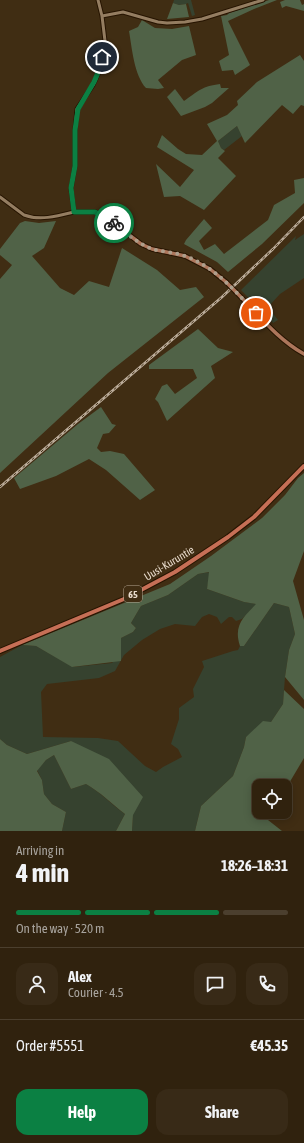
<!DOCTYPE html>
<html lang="en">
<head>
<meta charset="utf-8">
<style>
  body { margin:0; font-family:"Asap Condensed",sans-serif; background:#382a17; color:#f1f3f6; height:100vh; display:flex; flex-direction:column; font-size:15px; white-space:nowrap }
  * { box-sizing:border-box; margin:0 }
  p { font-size:13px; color:#a8a49e }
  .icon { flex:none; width:22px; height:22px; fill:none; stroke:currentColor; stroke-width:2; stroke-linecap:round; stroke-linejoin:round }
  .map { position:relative; height:831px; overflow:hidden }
  .drawer { display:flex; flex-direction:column; background:#30220e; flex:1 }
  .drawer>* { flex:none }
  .controls { position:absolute; left:252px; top:779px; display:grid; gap:8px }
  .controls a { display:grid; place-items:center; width:40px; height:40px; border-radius:8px; background:#30220e; box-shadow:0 2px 10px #0003,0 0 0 1px #4b3f2e; font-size:20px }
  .pin { position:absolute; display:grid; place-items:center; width:34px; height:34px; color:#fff; margin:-17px; border:2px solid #fff; border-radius:50%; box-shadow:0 1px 4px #0007 }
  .courier { position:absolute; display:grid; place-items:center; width:40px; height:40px; margin:-20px; border:3px solid #0b8043; border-radius:50%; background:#fff; color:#222; box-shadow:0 1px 5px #0007 }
  .summary em { font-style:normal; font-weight:700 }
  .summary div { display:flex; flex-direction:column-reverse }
  .summary { display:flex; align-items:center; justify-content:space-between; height:68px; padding:0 16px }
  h1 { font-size:26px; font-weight:700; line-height:30px }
  .bar { display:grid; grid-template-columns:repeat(4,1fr); gap:6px 4px; align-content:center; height:48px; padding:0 16px }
  .bar i { height:5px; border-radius:3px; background:#4b3f2e }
  .bar .current { background:#0b8043 }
  .bar p { grid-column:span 4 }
  .line { display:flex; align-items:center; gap:10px; padding:0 16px; border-top:1px solid #4b3f2e }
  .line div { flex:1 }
  .round { display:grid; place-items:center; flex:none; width:42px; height:42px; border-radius:12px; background:#382a17 }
  .primary-button { display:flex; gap:8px; margin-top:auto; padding:8px 16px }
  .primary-button a { flex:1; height:46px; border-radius:12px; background:#0b8043; color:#fff; font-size:16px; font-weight:700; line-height:46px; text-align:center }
  .primary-button a+a { background:#382a17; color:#f1f3f6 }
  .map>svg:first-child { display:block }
  .green { fill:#36422f }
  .forest { fill:#506247 }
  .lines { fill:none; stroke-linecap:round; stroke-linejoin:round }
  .tertiary-casing { stroke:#261400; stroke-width:5 }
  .secondary-casing { stroke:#261400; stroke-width:5.5 }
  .primary-casing { stroke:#261400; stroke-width:6 }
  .tertiary { stroke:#947d61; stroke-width:3 }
  .secondary { stroke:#ad765b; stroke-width:3.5 }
  .primary { stroke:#c66f56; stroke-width:4 }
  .rail-casing { stroke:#bdae9c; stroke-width:2.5 }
  .rail { stroke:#402d13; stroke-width:1; stroke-dasharray:3; stroke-linecap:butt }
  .secondary-bridge-casing { stroke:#261400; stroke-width:5.5; stroke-linecap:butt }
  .secondary-bridge { stroke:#ad765b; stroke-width:3.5 }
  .done { stroke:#ae9f8c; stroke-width:4; stroke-dasharray:0 7.2 }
  .route { stroke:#0b8043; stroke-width:5 }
  .labels { text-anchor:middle; stroke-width:3; stroke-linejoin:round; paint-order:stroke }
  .shield { fill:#402d13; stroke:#b6a895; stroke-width:1 }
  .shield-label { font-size:10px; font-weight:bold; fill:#e9dccd }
  .street-label { font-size:11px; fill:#e9dccd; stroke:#402d13 }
</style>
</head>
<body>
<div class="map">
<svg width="304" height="831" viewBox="0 0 304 831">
  <rect width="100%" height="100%" fill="#402d13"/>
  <!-- green -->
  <path class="green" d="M174 0H191L195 15 192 16 188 3 186 4 179 5 173 3Z
    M237 126 242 136 224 150 221 148 218 141Z
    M304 234V278L280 294 268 307 278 320 273 323 241 290 296 236 295 240Z
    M210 572 207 589 244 602 257 604 242 619 236 621 232 617H229L221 624 217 617 209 614 202 617 195 626 175 624 160 629 142 640 124 655 115 671 99 678 47 684 41 692 43 737 98 738 118 741 145 766 156 772 163 767 182 757 178 749 171 744 179 719V708L194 697 193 689 204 667 202 661 233 651 238 650 240 646H244L274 603 289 607 295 634 289 650 285 677 283 704 271 722 246 737 244 747 233 776 201 806 195 831H132L133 815 71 741 27 754 7 745 0 739V657L22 645 36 646 73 667 112 663 121 652V638L133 632 136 628 131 623 141 606 168 595 198 574Z
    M54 755 71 789 86 784C100 792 111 804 125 814L116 831H62L66 812 52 804 44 794 42 780 37 770 46 760Z"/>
  <!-- forest -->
  <path class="forest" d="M269 0H277L254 9 228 21 250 65 235 75 233 70 222 71 219 61 229 55 221 16 227 15 229 13Z
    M285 0H300L302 5 304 4V11L286 6 282 8 280 2Z
    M173 3 179 5 186 4 189 17 167 19Z
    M142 20 155 28 172 29 189 26 196 55 182 60 158 80 164 88 158 89 146 88C134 75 132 48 129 31L138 27Z
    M300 55 304 61V106L301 105 293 114 282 105 245 143 237 126 218 141 221 148 225 151 218 158 236 176 204 210 180 196 164 197 156 164 180 187 194 170 157 147 162 135 178 149 186 154 202 155 217 141 207 124 227 115 238 105 237 101 257 82Z
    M220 84 221 88H229L212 103 205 107 181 116 167 97 175 89 184 101C198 91 203 86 220 84Z
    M304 178V203L262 244 228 272 217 262 184 244 186 240 204 219 212 228 199 241 204 250 215 244 224 254 268 220 274 205 295 193 294 180Z
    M25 221 39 223 56 221 44 248 32 256 60 288 74 295 89 281 109 287 122 248 157 270 180 290 196 287 204 297 108 373 0 473V279L12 265 0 255V249L20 223Z
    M198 329 218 348 233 352 211 366 215 378 167 421 158 402 155 399 162 386 167 384 175 394 197 378 193 369H149V365Z
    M101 407 112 424 116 425 109 433 103 434 97 448 101 452 110 451 124 454 155 490 140 500 106 470 89 459 56 476 20 489 14 478 78 424Z
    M304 473V551L293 581 304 620V700L285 677 289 650 295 634 289 607 274 603 244 646H240C233 625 244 617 256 604L244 602 207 589 209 572 198 574 168 595 141 606 131 623 136 628 133 632 121 638V661L72 667 36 646 22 645 170 584 211 556 262 518 285 495 298 478Z
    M284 690 304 709V758L285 790V786H259V812H272L268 820 282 831H195L201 806 233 776 244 747 246 737 263 721 271 722 283 704Z
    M0 739 7 745 27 754 71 741 109 759 143 797 133 815 132 831H116L125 814C112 804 100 792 86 784L71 789 54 755 46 760 37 771 42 780 44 794 52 804 66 812 62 831H0Z"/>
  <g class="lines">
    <defs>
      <path id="tertiary" d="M102 16 123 12 158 22 167 23 185 22 202 19 263 0
        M0 197 24 215C40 221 58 216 74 212L71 189 75 166V130L77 109 93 85 99 72 105 41 102 16 98 0"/>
      <path id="secondary" d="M74 212H95L107 218 141 244 152 249 185 256 210 269 226 282
        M236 292C258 314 277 339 304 354"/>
      <path id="primary" d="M0 651 124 599 175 572 228 537 254 517 304 466"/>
    </defs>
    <!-- tertiary casing -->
    <use href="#tertiary" class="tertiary-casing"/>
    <!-- secondary casing -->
    <use href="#secondary" class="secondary-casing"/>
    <!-- primary casing -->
    <use href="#primary" class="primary-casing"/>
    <!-- tertiary -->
    <use href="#tertiary" class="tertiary"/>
    <!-- secondary -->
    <use href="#secondary" class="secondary"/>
    <!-- primary -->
    <use href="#primary" class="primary"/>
    <defs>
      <path id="rail" d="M0 487 222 297 273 249 304 217"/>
    </defs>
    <!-- rail casing -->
    <use href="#rail" class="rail-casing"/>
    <!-- rail -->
    <use href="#rail" class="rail"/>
    <defs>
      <path id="secondary-bridge" d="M226 282 236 292"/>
    </defs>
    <!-- secondary-bridge casing -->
    <use href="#secondary-bridge" class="secondary-bridge-casing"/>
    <!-- secondary-bridge -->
    <use href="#secondary-bridge" class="secondary-bridge"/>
  </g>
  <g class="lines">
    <!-- done -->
    <path class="done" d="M114 223C126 233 137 243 152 249 162 252 174 252 185 256 214 266 235 291 256 313"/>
    <!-- route -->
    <path class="route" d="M102 57 100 68 94 82 78 109 75 130V166L71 188 74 212H95L114 223"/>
  </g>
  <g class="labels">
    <!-- shield labels -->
    <rect class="shield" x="124" y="586" width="18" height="16" rx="3"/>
    <g class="shield-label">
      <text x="133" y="598">65</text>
    </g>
    <!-- street labels -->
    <g class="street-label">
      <text transform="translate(169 563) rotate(-31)" y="4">Uusi-Kuruntie</text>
    </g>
  </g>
</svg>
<div class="controls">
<a><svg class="icon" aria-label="locate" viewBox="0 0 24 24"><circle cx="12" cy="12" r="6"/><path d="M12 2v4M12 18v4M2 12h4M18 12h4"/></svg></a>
</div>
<div class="pin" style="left:256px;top:313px;background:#ea580c"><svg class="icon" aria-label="bag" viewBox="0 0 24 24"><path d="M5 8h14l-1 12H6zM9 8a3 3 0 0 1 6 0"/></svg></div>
<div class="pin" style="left:102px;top:57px;background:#1f2937"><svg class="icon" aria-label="home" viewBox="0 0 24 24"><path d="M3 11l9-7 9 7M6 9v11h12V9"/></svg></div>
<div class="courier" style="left:114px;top:223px"><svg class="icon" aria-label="bike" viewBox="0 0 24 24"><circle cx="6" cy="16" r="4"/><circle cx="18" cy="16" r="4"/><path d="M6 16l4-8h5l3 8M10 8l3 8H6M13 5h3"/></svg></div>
</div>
<section class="drawer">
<div class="summary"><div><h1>4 min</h1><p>Arriving in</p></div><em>18:26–18:31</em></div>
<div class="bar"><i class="current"></i><i class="current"></i><i class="current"></i><i></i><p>On the way · 520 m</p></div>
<div class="line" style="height:72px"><a class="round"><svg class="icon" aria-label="person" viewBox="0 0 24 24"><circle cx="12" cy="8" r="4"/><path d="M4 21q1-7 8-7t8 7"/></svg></a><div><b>Alex</b><p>Courier · 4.5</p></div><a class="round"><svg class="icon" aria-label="chat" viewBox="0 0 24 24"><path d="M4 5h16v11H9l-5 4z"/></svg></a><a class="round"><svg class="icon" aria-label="phone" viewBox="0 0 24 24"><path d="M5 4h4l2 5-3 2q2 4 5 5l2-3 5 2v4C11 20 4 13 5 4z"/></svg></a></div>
<div class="line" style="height:52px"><div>Order #5551</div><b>€45.35</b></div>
<div class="primary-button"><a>Help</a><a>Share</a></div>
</section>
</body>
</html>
